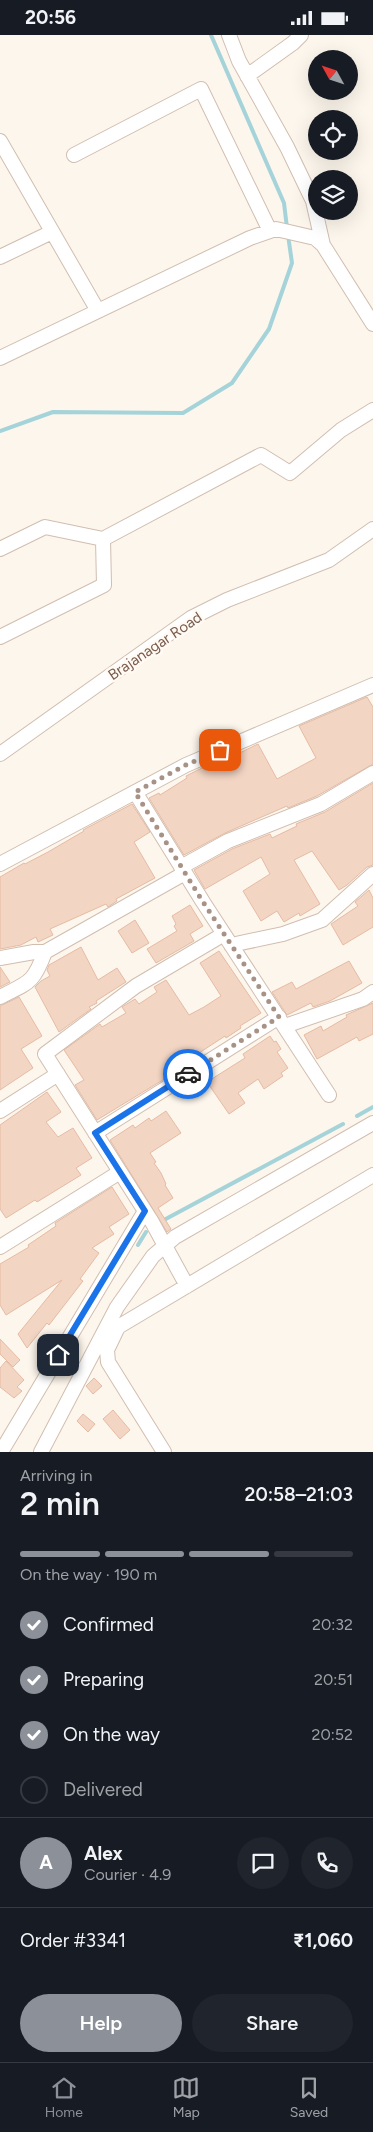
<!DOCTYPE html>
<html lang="en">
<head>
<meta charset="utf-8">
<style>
  body { margin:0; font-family:Figtree,sans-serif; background:#20242c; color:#f1f3f6; height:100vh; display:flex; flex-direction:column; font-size:19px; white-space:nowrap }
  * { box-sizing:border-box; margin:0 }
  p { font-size:16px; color:#9ea1a6 }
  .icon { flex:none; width:28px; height:28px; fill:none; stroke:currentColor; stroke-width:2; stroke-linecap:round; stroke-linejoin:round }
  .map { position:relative; height:1417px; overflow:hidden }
  .drawer { display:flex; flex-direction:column; background:#171b24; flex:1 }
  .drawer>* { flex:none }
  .needle { width:32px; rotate:310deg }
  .tools { position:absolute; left:308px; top:15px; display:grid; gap:10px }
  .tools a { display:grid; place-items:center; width:50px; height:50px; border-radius:50%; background:#171b24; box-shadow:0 5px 20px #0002; font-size:25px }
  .pin { position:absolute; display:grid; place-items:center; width:42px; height:42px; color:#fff; margin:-21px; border-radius:10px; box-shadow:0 2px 8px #0006 }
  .courier { position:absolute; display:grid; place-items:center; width:50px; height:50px; margin:-25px; border:4px solid #1a73e8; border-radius:50%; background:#fff; color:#222; box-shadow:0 1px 6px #0007 }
  .head em { font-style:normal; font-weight:600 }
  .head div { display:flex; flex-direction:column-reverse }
  .head { display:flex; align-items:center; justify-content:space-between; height:85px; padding:0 20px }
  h1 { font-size:32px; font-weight:600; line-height:38px }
  .bar { display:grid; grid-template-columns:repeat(4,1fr); gap:8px 5px; align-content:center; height:60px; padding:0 20px }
  .bar i { height:6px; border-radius:4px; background:#363941 }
  .bar .active { background:#8c9099 }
  .bar p { grid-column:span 4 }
  .line { display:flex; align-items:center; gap:12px; padding:0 20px; border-top:1px solid #363941 }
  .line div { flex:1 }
  .round { display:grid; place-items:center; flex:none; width:52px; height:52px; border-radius:26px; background:#20242c }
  ol { padding:0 20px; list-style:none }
  li { display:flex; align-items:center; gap:15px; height:55px }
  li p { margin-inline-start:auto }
  li .icon { padding:5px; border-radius:50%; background:#8c9099; color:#fff; stroke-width:4 }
  li:last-child { color:#9ea1a6 }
  li i { width:28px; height:28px; border:2px solid #363941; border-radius:50% }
  .cta { display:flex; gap:10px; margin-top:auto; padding:10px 20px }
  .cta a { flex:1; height:58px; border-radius:30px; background:#8c9099; color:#fff; font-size:20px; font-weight:600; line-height:58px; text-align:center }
  .cta a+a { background:#20242c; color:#f1f3f6 }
  .status { display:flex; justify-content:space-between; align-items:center; height:35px; padding:0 25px; background:#171b24; direction:ltr }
  .status svg { height:14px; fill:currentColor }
  .tab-bar { display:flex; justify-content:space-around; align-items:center; height:70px; border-top:1px solid #363941; background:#171b24; font-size:14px; color:#9ea1a6 }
  .tab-bar a { display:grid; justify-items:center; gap:2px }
  .tab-bar .active { color:#8c9099 }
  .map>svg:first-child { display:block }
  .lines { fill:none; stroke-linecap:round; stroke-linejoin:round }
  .stream { stroke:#a5d3da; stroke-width:4 }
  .building { fill:#f3d5c3; stroke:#e6bba3 }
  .minor-casing { stroke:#d1beb0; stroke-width:16 }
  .minor { stroke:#fff; stroke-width:14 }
  .done { stroke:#a89285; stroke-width:5; stroke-dasharray:0 9 }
  .route { stroke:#1a73e8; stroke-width:6 }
  .labels { text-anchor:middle; stroke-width:5; stroke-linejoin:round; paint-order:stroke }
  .street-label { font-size:15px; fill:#7a5c4d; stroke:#fffaf3 }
</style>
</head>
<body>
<div class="status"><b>20:56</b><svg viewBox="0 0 49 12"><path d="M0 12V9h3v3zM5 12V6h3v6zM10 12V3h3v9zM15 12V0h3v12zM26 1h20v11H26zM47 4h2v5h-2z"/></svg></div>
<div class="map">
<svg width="373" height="1417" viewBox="0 0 373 1417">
  <rect width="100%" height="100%" fill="#fdf6ec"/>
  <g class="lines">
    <!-- stream -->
    <path class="stream" d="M211 0 284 168 287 193
      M0 396 53 377 183 378 232 348 269 294 292 228 288 200
      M357 1081 373 1072
      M162 1186 343 1089
      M138 1210 146 1197"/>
  </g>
  <!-- building -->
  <path class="building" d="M367 662 373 672V729L317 761 288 773 287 771 225 798 184 820 149 763 159 758 160 760 187 743 186 741 208 730 209 733 258 709 277 744 316 723 299 691Z
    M373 748V830L367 832 347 850 339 855 312 816 294 825 320 869 300 881 299 878 284 887 277 876 261 886 243 856 270 839 261 822 205 854 194 835 232 814 270 799 272 803 297 791 296 789 325 777Z
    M132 769 150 797 134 807 155 843 116 864 117 866 108 872 106 869 50 894 53 900 38 907 36 902 21 910 0 914V842L24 828 25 829 48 817 84 796 83 795Z
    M369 855 373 863V892L343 910 331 889 358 871 355 867Z
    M190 870 203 891 190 899 194 906 156 928 147 914 177 896 174 891 176 889 172 881Z
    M135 885 149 908 132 918 118 896Z
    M81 912 98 945 117 933 126 947 96 966 97 968 89 972 91 974 59 997 35 952 41 946 50 941 47 935 49 930Z
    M219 916 261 978 240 991 241 993 226 1003 225 1001 164 1041 166 1043 97 1085 75 1050 84 1045 64 1015 100 989 102 992 126 978 122 972 135 964 139 969 157 957 154 952 166 945 189 980 204 972 221 961 200 928Z
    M349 926 362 948 330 966 313 972 311 968 287 980 272 957 292 947 296 954Z
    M0 932 10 947 0 952Z
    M19 962 42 1001 21 1014 33 1033 0 1055V971Z
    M373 968V999L359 1006 357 1002 317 1024 304 1000 321 991 323 996 347 982 346 980Z
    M270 1001 274 1007 276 1006 281 1014 277 1017 288 1033 281 1038 283 1041 264 1054 258 1044 238 1058 245 1068 229 1079 207 1047 245 1023 243 1019Z
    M47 1057 61 1077 46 1087 58 1102 73 1093 92 1123 76 1133 81 1140 37 1167 35 1165 6 1183 0 1174V1090Z
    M166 1076 181 1098 150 1118 156 1127 154 1128 161 1138 166 1149 165 1150 173 1163 158 1173 171 1194 167 1197 110 1105 133 1090 135 1093 149 1083 151 1086Z
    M112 1152 129 1179 109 1192 114 1199 92 1213 99 1218 80 1244 83 1246 49 1290 47 1288 27 1313 18 1299 62 1245 6 1280 0 1270V1229L29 1212 28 1210 56 1191 55 1188Z
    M0 1304 20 1325 13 1332 0 1319Z
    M6 1326 24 1345 17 1352 22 1356 14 1363 0 1352V1333Z
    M94 1343 102 1351 93 1359 86 1351Z
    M113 1375 130 1395 120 1404 103 1384Z
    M83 1379 95 1389 88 1397 77 1386Z"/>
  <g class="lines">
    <defs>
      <path id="minor" d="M229 0 239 26 287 112 313 166 323 210 373 289
        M247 41 293 8 301 0
        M0 106 98 276
        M74 120 201 54 270 196
        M0 222 52 197
        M0 323 250 203 276 194 315 203 323 210
        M0 514 45 492 103 504 261 420 290 438 341 395 373 375
        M0 602 104 550 103 504
        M0 719 191 583 227 565 329 525 373 494
        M135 757 203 867 329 1060
        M0 829 186 730 373 650
        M181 832 228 806 321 769 373 738
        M231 910 283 899 322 885 373 839
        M0 923 34 917H45L185 838
        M0 962C29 947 33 949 45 917
        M285 991 363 964 373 957
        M0 1076 58 1039
        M95 1098 279 982
        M0 1212 120 1137
        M187 1251 152 1187 45 1019 136 951 224 899
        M1 1417 145 1176
        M41 1417 117 1272 153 1221 175 1202 373 1088
        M164 1417 108 1327 107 1315 118 1292 373 1140"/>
    </defs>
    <!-- minor casing -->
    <use href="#minor" class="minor-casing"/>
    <!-- minor -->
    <use href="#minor" class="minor"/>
  </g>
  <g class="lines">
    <!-- done -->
    <path class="done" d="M188 1039 279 982 203 867 135 757 186 730 220 715"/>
    <!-- route -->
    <path class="route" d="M58 1320 145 1176 95 1098 188 1039"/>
  </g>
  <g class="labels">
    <!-- street labels -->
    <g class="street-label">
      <text transform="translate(155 611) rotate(-34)" y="5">Brajanagar Road</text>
    </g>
  </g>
</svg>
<div class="tools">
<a><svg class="needle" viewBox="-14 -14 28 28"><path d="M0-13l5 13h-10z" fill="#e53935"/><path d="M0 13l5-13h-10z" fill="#9ea1a6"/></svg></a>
<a><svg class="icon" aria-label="locate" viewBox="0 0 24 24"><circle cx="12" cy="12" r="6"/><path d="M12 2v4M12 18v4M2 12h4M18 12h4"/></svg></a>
<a><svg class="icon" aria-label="layers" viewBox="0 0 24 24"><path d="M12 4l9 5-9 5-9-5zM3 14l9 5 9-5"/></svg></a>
</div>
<div class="pin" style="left:220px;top:715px;background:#ea580c"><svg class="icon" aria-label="bag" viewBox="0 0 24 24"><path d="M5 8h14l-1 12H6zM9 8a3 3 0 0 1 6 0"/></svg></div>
<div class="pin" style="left:58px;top:1320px;background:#1f2937"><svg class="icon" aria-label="home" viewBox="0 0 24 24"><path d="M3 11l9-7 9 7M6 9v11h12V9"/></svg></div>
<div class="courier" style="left:188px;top:1039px"><svg class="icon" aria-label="car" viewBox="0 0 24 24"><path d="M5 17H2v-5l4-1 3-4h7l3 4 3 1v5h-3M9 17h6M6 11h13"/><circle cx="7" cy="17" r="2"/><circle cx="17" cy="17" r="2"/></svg></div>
</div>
<section class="drawer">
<div class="head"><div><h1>2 min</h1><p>Arriving in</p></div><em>20:58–21:03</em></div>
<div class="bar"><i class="active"></i><i class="active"></i><i class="active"></i><i></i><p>On the way · 190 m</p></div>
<ol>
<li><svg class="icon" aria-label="check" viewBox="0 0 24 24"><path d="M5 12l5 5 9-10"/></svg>Confirmed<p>20:32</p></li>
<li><svg class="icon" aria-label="check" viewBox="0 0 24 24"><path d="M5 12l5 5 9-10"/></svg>Preparing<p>20:51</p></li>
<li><svg class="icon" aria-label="check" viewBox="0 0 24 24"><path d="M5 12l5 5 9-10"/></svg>On the way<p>20:52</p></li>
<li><i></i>Delivered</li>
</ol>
<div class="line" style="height:90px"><b class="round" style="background:#8c9099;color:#fff">A</b><div><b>Alex</b><p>Courier · 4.9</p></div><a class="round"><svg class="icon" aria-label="chat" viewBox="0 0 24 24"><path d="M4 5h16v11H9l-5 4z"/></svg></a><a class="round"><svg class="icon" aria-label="phone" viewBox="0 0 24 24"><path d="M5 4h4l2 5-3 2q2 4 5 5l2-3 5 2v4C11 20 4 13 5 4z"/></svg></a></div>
<div class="line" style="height:65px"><div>Order #3341</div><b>₹1,060</b></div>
<div class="cta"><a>Help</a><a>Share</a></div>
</section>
<nav class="tab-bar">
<a class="active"><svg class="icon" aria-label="home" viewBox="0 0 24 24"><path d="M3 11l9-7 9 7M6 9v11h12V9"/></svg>Home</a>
<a><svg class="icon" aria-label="map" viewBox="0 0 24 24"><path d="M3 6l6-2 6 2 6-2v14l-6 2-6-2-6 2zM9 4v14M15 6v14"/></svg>Map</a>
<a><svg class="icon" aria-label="saved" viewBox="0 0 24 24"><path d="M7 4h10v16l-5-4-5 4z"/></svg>Saved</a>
</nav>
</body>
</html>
